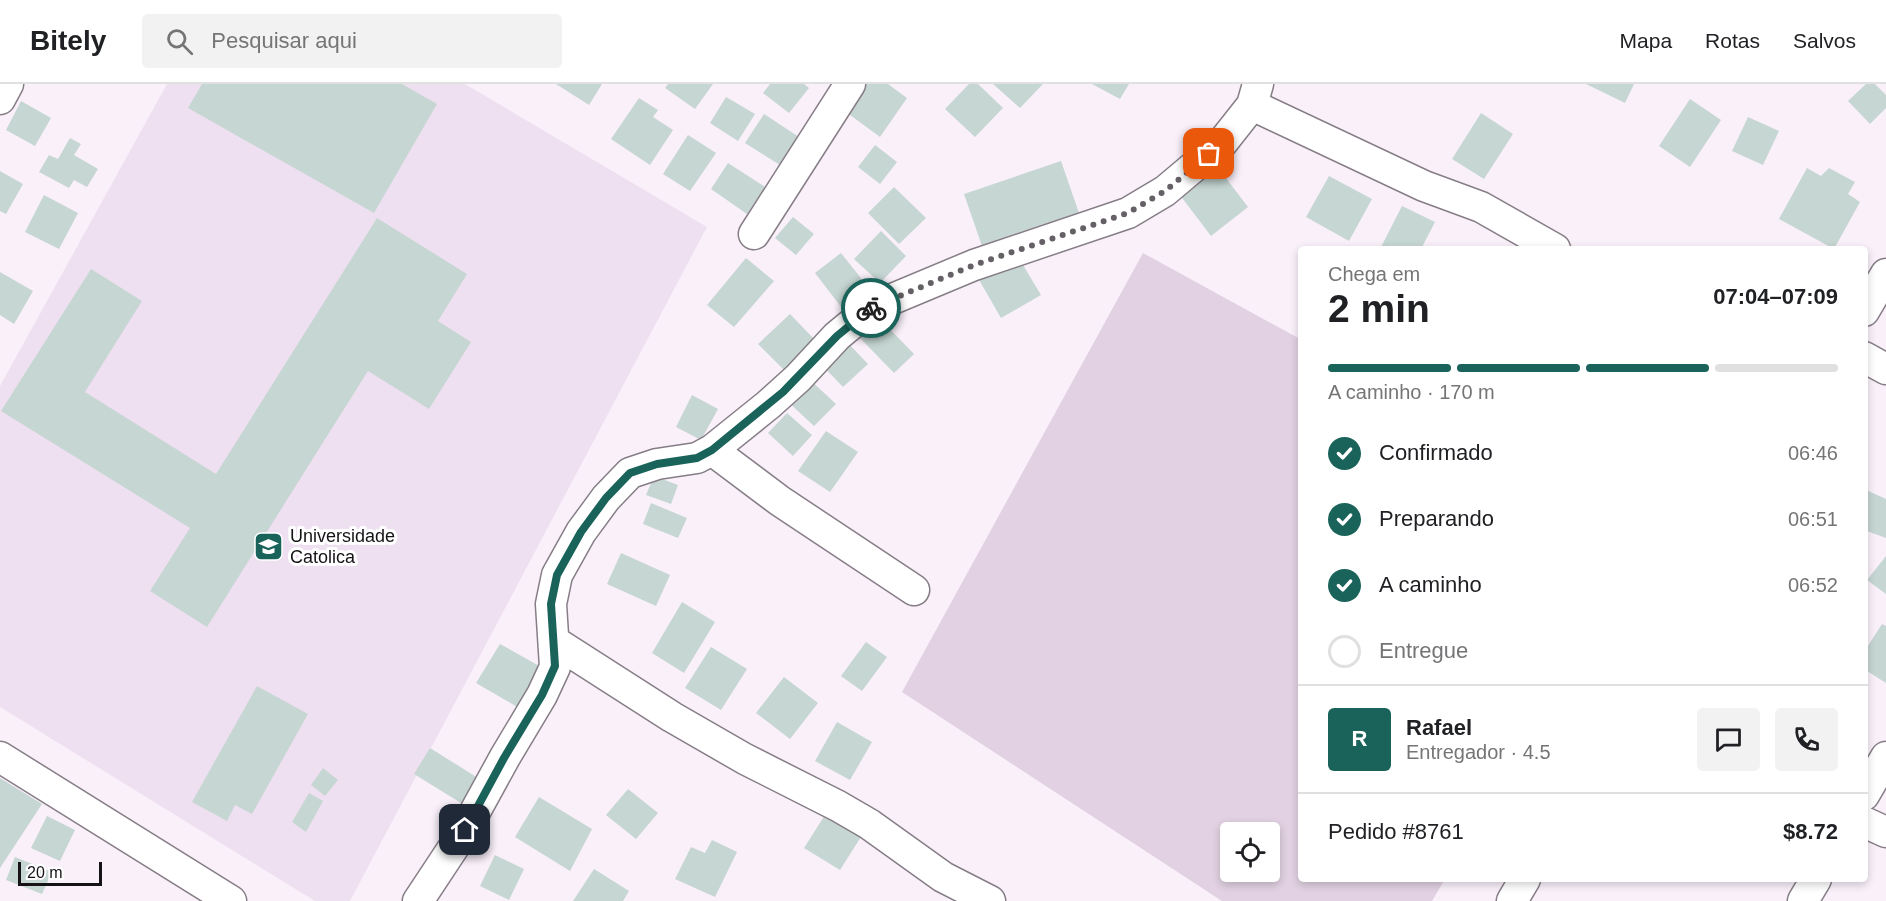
<!DOCTYPE html>
<html lang="pt">
<head>
<meta charset="utf-8">
<style>
  body { margin:0; font-family:Arial,sans-serif; background:#f2f2f2; color:#202124; height:100vh; display:flex; flex-direction:column; font-size:22px; white-space:nowrap }
  * { box-sizing:border-box; margin:0 }
  p { font-size:20px; color:#757577 }
  .icon { flex:none; width:33px; height:33px; fill:none; stroke:currentColor; stroke-width:2; stroke-linecap:round; stroke-linejoin:round }
  .map { position:relative; flex:1; overflow:hidden }
  .side { position:absolute; left:1298px; top:162px; width:570px; height:636px; display:flex; flex-direction:column; background:#fff; border-radius:6px; box-shadow:0 3px 9px #0003 }
  .side>* { flex:none }
  .tools { position:absolute; left:1220px; top:738px; display:grid; gap:12px }
  .tools a { display:grid; place-items:center; width:60px; height:60px; border-radius:6px; background:#fff; box-shadow:0 3px 9px #0003; font-size:30px }
  .scale { position:absolute; left:18px; bottom:15px; width:84px; box-sizing:border-box; padding-left:6px; border:3px solid #161316; border-top:0; font-size:16px; line-height:21px; white-space:nowrap; color:#161316; -webkit-text-stroke:4px #fff; paint-order:stroke }
  .pin { position:absolute; display:grid; place-items:center; width:51px; height:51px; color:#fff; margin:-26px; border-radius:12px; box-shadow:0 3px 9px #0006 }
  .courier { position:absolute; display:grid; place-items:center; width:60px; height:60px; margin:-30px; border:4px solid #1a635a; border-radius:50%; background:#fff; color:#222; box-shadow:0 2px 8px #0007 }
  .summary em { font-style:normal; font-weight:700 }
  .summary div { display:flex; flex-direction:column-reverse }
  .summary { display:flex; align-items:center; justify-content:space-between; height:102px; padding:0 30px }
  h1 { font-size:39px; font-weight:700; line-height:45px }
  .bar { display:grid; grid-template-columns:repeat(4,1fr); gap:9px 6px; align-content:center; height:72px; padding:0 30px }
  .bar i { height:8px; border-radius:4px; background:#e0e0e0 }
  .bar .selected { background:#1a635a }
  .bar p { grid-column:span 4 }
  .line { display:flex; align-items:center; gap:15px; padding:0 30px; border-top:2px solid #e0e0e0 }
  .line div { flex:1 }
  .round { display:grid; place-items:center; flex:none; width:63px; height:63px; border-radius:6px; background:#f2f2f2 }
  ol { padding:0 30px; list-style:none }
  li { display:flex; align-items:center; gap:18px; height:66px }
  li p { margin-inline-start:auto }
  li .icon { padding:6px; border-radius:50%; background:#1a635a; color:#fff; stroke-width:4 }
  li:last-child { color:#757577 }
  li i { width:33px; height:33px; border:3px solid #e0e0e0; border-radius:50% }
  header { display:flex; align-items:center; gap:36px; box-sizing:border-box; height:84px; padding:0 30px; background:#fff; border-bottom:2px solid #e0e0e0 }
  header strong { font-size:28px }
  nav { display:flex; gap:33px; margin-inline-start:auto; font-size:21px }
  .search { width:420px; height:54px; background:#f2f2f2; display:flex; align-items:center; gap:15px; box-sizing:border-box; padding:0 21px; border-radius:6px; color:#757577; font-size:22px }
  .map>svg:first-child { display:block }
  .built { fill:#efe0f1 }
  .green { fill:#e1d1e2; fill-rule:evenodd }
  .building { fill:#c6d6d2 }
  .lines { fill:none; stroke-linecap:round; stroke-linejoin:round }
  .minor-casing { stroke:#867d87; stroke-width:33 }
  .minor { stroke:#fff; stroke-width:30 }
  .done { stroke:#656066; stroke-width:6; stroke-dasharray:0 10.8 }
  .route { stroke:#1a635a; stroke-width:8 }
  .labels { text-anchor:middle; stroke-width:6; stroke-linejoin:round; paint-order:stroke }
  .poi-label { font-size:18px; fill:#161316; stroke:#fff; text-anchor:start }
</style>
</head>
<body>
<header>
<strong>Bitely</strong>
<div class="search"><svg class="icon" aria-label="search" viewBox="0 0 24 24"><circle cx="10" cy="10" r="6"/><path d="M15 15l6 6"/></svg>Pesquisar aqui</div>
<nav><a>Mapa</a><a>Rotas</a><a>Salvos</a></nav>
</header>
<div class="map">
<svg width="1886" height="817" viewBox="0 0 1886 817">
  <rect width="100%" height="100%" fill="#f9f0fa"/>
  <!-- built -->
  <path class="built" d="M167 0H465L707 143 350 817H315L0 623V302Z"/>
  <!-- green -->
  <path class="green" d="M1143 169 1300 255V795H1445L1432 817H1222L902 608ZM1230 748H1269V788H1230Z"/>
  <!-- building -->
  <path class="building" d="M202 0H402L437 20 374 129 188 24Z
    M556 0H602L589 21Z
    M668 0H713L695 25 665 4Z
    M770 0H804L809 4 789 29 763 9Z
    M860 0H888L907 14 880 53 842 25Z
    M969 0H978L1003 24 975 53 945 25Z
    M993 0H1043L1020 24Z
    M1092 0H1129L1120 15Z
    M1586 0H1634L1625 19Z
    M1866 0H1875L1886 11V24L1870 40 1848 17Z
    M726 13 755 30 738 57 710 39Z
    M639 14 658 26 653 33 673 46 650 81 611 55Z
    M1690 15 1721 36 1690 83 1659 62Z
    M21 17 51 34 35 62 6 46Z
    M1481 29 1513 50 1484 95 1452 75Z
    M764 30 799 53 780 81 745 59Z
    M1748 33 1779 47 1763 81 1732 67Z
    M688 51 716 69 690 107 663 90Z
    M70 54 81 60 74 71 98 85 87 103 74 96 69 104 39 88 49 71 58 75Z
    M875 61 897 78 880 100 858 83Z
    M1061 77 1079 129 982 162 964 110Z
    M1213 77 1248 123 1211 152 1176 106Z
    M728 79 765 103 747 130 711 105Z
    M1807 84 1821 92 1829 84 1855 98 1848 110 1860 118 1834 165 1779 135Z
    M0 87 23 100 6 130 0 127Z
    M1329 92 1372 115 1349 157 1306 133Z
    M894 103 926 134 899 160 868 129Z
    M44 111 78 129 59 165 25 148Z
    M1402 122 1435 138 1421 165H1380Z
    M793 133 814 150 796 171 775 154Z
    M377 134 467 190 438 237 471 258 429 325 368 287 207 543 150 507 190 444 1 327 91 185 142 217 85 308 216 390Z
    M881 147 906 172 880 199 854 175Z
    M841 169 872 208 845 228 815 189Z
    M1017 171 1041 211 1001 234 978 194Z
    M746 174 774 197 734 243 707 221Z
    M0 188 33 207 14 240 0 231Z
    M790 230 815 256 784 286 758 260Z
    M880 235 914 270 894 289 860 254Z
    M845 256 868 280 843 303 820 279Z
    M808 294 836 320 814 342 786 316Z
    M692 311 718 325 701 356 676 343Z
    M787 329 812 351 793 372 768 349Z
    M826 347 858 368 830 408 798 387Z
    M654 392 678 401 671 420 646 411Z
    M1864 405 1886 415V454L1864 446Z
    M651 419 687 434 678 454 643 440Z
    M621 469 670 491 656 522 607 500Z
    M1886 472V510L1867 496Z
    M682 518 715 538 684 589 652 569Z
    M1882 540 1886 542V599L1864 585V568Z
    M866 558 887 573 862 607 841 592Z
    M500 560 543 584 519 624 476 599Z
    M711 563 747 585 721 626 685 604Z
    M784 593 818 619 790 655 756 629Z
    M257 602 308 630 252 730 235 721 227 737 192 718Z
    M837 638 872 658 850 696 815 677Z
    M430 664 478 694 461 719 414 690Z
    M323 684 338 696 325 712 311 701Z
    M0 694 42 720 0 784Z
    M628 705 658 729 636 755 606 731Z
    M309 709 323 717 306 748 292 738Z
    M539 713 592 745 570 787 515 753Z
    M830 723 866 745 840 786 804 764Z
    M47 732 75 746 60 777 31 764Z
    M712 756 737 768 715 813 675 795 691 763 705 769Z
    M495 771 524 785 509 816 480 802Z
    M15 773 52 788 42 810 6 796Z
    M594 785 629 807 623 817H573Z"/>
  <g class="lines">
    <defs>
      <path id="minor" d="M1258 0 1252 21 1424 102 1481 123 1555 165
        M0 15 8 0
        M754 150 850 0
        M1864 227 1886 190
        M1864 273 1886 285
        M712 366 780 417 914 506
        M555 558 672 633 745 675 838 722 869 740 943 793 990 817
        M0 673 231 817
        M1864 711 1886 673
        M1864 738 1886 748
        M418 817 465 746 505 673 542 611 555 583 551 520 557 491 581 448 606 414 630 389 657 380 697 374 712 366 768 321 798 294 837 252 871 224 974 181 1128 129 1165 107 1222 59 1252 21
        M1512 817 1525 795
        M1803 817 1816 795"/>
    </defs>
    <!-- minor casing -->
    <use href="#minor" class="minor-casing"/>
    <!-- minor -->
    <use href="#minor" class="minor"/>
  </g>
  <g class="lines">
    <!-- done -->
    <path class="done" d="M871 224 974 181 1128 129 1165 107 1209 70"/>
    <!-- route -->
    <path class="route" d="M465 746 504 674 542 611 555 582 551 520 557 491 581 448 606 414 630 389 657 380 697 374 712 366 783 308 837 252 871 224"/>
  </g>
  <!-- icons -->
  <defs>
    <symbol id="school-square" viewBox="-11 -11 22 22"><rect x="-9" y="-9" width="18" height="18" rx="4" fill="#1a635a" stroke="#fff"/><path d="M0-5L7-2L0 1L-7-2ZM-4 1L0 2.5L4 1V4Q0 6-4 4Z" fill="#fff"/></symbol>
  </defs>
  <g fill-rule="evenodd">
    <use href="#school-square" x="252" y="446" width="33" height="33"/>
  </g>
  <g class="labels">
    <!-- poi labels -->
    <g class="poi-label">
      <text x="290" y="458">Universidade<tspan x="290" dy="21">Catolica</tspan></text>
    </g>
  </g>
</svg>
<div class="tools">
<a><svg class="icon" aria-label="locate" viewBox="0 0 24 24"><circle cx="12" cy="12" r="6"/><path d="M12 2v4M12 18v4M2 12h4M18 12h4"/></svg></a>
</div>
<div class="scale">20 m</div>
<div class="pin" style="left:1209px;top:70px;background:#ea580c"><svg class="icon" aria-label="bag" viewBox="0 0 24 24"><path d="M5 8h14l-1 12H6zM9 8a3 3 0 0 1 6 0"/></svg></div>
<div class="pin" style="left:465px;top:746px;background:#1f2937"><svg class="icon" aria-label="home" viewBox="0 0 24 24"><path d="M3 11l9-7 9 7M6 9v11h12V9"/></svg></div>
<div class="courier" style="left:871px;top:224px"><svg class="icon" aria-label="bike" viewBox="0 0 24 24"><circle cx="6" cy="16" r="4"/><circle cx="18" cy="16" r="4"/><path d="M6 16l4-8h5l3 8M10 8l3 8H6M13 5h3"/></svg></div>
<section class="side">
<div class="summary"><div><h1>2 min</h1><p>Chega em</p></div><em>07:04–07:09</em></div>
<div class="bar"><i class="selected"></i><i class="selected"></i><i class="selected"></i><i></i><p>A caminho · 170 m</p></div>
<ol>
<li><svg class="icon" aria-label="check" viewBox="0 0 24 24"><path d="M5 12l5 5 9-10"/></svg>Confirmado<p>06:46</p></li>
<li><svg class="icon" aria-label="check" viewBox="0 0 24 24"><path d="M5 12l5 5 9-10"/></svg>Preparando<p>06:51</p></li>
<li><svg class="icon" aria-label="check" viewBox="0 0 24 24"><path d="M5 12l5 5 9-10"/></svg>A caminho<p>06:52</p></li>
<li><i></i>Entregue</li>
</ol>
<div class="line" style="height:108px"><b class="round" style="background:#1a635a;color:#fff">R</b><div><b>Rafael</b><p>Entregador · 4.5</p></div><a class="round"><svg class="icon" aria-label="chat" viewBox="0 0 24 24"><path d="M4 5h16v11H9l-5 4z"/></svg></a><a class="round"><svg class="icon" aria-label="phone" viewBox="0 0 24 24"><path d="M5 4h4l2 5-3 2q2 4 5 5l2-3 5 2v4C11 20 4 13 5 4z"/></svg></a></div>
<div class="line" style="height:78px"><div>Pedido #8761</div><b>$8.72</b></div>
</section>
</div>
</body>
</html>
